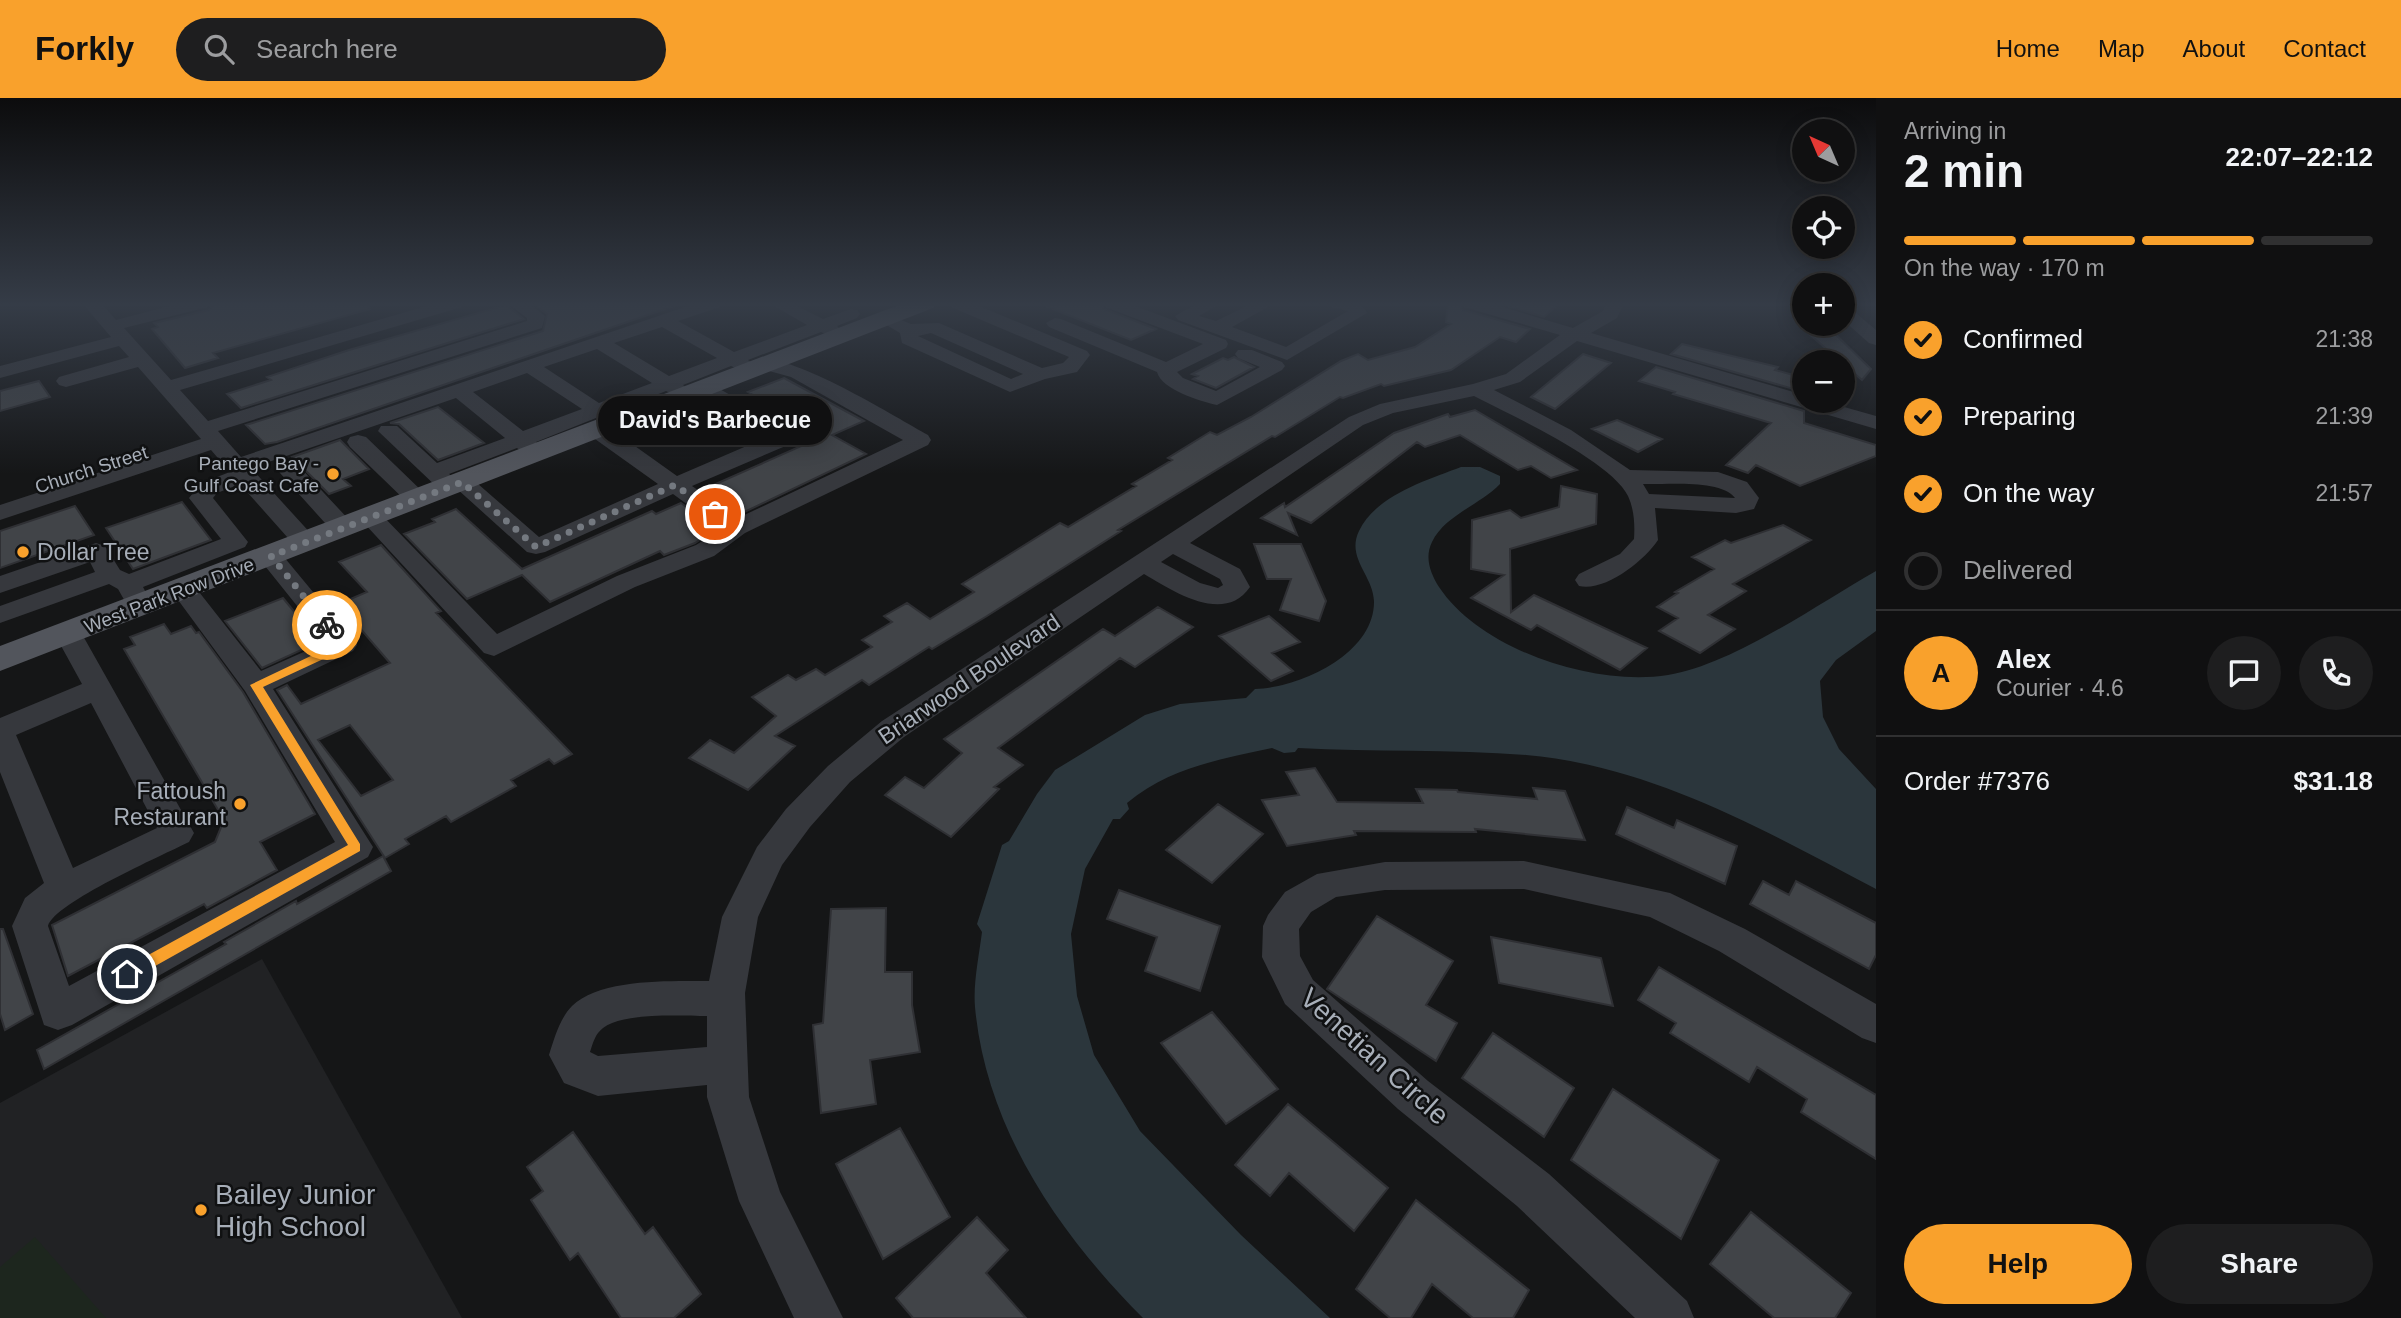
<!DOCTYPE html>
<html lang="en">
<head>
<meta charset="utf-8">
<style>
  body { margin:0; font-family:Helvetica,sans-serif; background:#1e1e1f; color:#f1f3f6; height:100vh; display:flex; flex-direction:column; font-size:26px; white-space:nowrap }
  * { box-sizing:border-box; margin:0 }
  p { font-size:23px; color:#9c9d9f }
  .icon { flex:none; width:38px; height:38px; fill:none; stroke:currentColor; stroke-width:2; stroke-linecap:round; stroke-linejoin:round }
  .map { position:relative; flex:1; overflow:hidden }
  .drawer { display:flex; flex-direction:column; background:#101011; width:525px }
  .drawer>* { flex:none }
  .needle { width:46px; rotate:316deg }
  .controls { position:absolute; left:1792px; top:21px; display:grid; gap:14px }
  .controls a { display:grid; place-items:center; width:63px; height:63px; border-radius:50%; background:#101011; box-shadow:0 4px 18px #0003,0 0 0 2px #303031; font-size:35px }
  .pin { position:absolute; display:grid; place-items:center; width:60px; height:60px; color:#fff; margin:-30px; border:4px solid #fff; border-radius:50%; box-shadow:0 2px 7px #0007 }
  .courier { position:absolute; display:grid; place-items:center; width:70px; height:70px; margin:-35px; border:5px solid #f9a12c; border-radius:50%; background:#fff; color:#222; box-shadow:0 2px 9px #0007 }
  .bubble { position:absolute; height:49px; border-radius:24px; background:#101011; box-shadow:0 4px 18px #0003,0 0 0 2px #303031; font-size:23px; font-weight:800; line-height:49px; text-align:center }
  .overview em { font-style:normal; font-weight:800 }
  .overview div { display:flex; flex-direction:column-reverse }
  .overview { display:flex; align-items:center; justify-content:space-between; height:119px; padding:0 28px }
  h1 { font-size:46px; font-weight:800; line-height:52px }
  .bar { display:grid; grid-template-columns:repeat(4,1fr); gap:10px 7px; align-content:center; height:84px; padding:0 28px }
  .bar i { height:9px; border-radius:5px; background:#303031 }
  .bar .on { background:#f9a12c }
  .bar p { grid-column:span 4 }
  .line { display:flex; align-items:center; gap:18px; padding:0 28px; border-top:2px solid #303031 }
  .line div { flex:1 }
  .round { display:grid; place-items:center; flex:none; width:74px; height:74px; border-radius:37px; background:#1e1e1f }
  ol { padding:0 28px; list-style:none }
  li { display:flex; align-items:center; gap:21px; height:77px }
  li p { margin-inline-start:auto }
  li .icon { padding:7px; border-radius:50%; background:#f9a12c; color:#111; stroke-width:4 }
  li:last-child { color:#9c9d9f }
  li i { width:38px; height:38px; border:4px solid #303031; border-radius:50% }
  .button { display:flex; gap:14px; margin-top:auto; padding:14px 28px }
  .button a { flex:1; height:80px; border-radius:42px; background:#f9a12c; color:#111; font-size:28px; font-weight:800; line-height:80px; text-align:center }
  .button a+a { background:#1e1e1f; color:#f1f3f6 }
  header { display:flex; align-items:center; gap:42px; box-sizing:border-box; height:98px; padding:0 35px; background:#f9a12c; color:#111 }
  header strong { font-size:33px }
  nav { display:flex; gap:38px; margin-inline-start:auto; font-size:24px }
  .search { width:490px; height:63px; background:#1e1e1f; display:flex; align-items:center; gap:18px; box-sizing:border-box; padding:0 24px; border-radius:38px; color:#9c9d9f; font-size:26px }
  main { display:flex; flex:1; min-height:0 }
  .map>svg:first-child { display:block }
  .built { fill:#212224 }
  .green { fill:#1d261e }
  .water { fill:#2b363c }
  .building { fill:#414448; stroke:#2f3034; stroke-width:2; fill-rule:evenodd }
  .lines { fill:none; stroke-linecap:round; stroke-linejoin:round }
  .minor { fill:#36383d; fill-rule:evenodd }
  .major { fill:#52555c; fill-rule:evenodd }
  .route { fill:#f9a12c }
  .done { stroke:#747980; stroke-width:7; stroke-dasharray:0 12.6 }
  .poi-dot { fill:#f9a12c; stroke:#101112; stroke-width:2.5 }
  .labels { text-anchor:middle; stroke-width:5; stroke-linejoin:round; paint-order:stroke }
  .far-poi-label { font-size:19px; fill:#a7aeb8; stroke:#101112; text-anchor:end }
  .far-street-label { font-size:19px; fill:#a7aeb8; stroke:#101112 }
  .poi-label { font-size:23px; fill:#a7aeb8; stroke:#101112; text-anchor:start }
  .street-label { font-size:23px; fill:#a7aeb8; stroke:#101112 }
  .near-street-label { font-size:28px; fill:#a7aeb8; stroke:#101112 }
  .near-poi-label { font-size:28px; fill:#a7aeb8; stroke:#101112; text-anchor:start }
</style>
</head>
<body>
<header>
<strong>Forkly</strong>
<div class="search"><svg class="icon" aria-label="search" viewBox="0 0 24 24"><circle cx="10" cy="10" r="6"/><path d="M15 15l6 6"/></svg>Search here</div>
<nav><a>Home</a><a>Map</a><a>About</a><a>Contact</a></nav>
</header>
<main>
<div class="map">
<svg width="1876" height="1220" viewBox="0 0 1876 1220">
  <rect width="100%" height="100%" fill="#151617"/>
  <!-- built -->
  <path class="built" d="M262 861 462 1220H0V1005Z"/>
  <!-- green -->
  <path class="green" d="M35 1139 106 1220H0V1169Z"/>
  <!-- water -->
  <path class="water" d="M1461 369H1480L1500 378V386C1480 407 1445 417 1432 444 1424 460 1431 476 1439 489 1481 552 1594 589 1668 577 1732 567 1818 506 1876 473V533L1836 562 1820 583 1823 619 1839 651 1876 691V791C1766 733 1652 668 1526 657 1450 651 1374 654 1298 650L1295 654 1284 655 1272 650C1218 662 1171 669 1127 705L1129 711 1120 721H1113L1085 771 1071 836 1077 898 1094 957 1140 1033 1241 1137 1330 1220H1143C1059 1136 986 1030 975 909 973 885 979 858 982 834L977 826 1002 747 1009 743 1037 696 1055 672 1083 655 1145 617 1180 606 1246 600 1255 591C1299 590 1375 556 1374 503 1373 477 1346 460 1359 433 1375 398 1427 382 1461 369Z"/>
  <!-- building -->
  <path class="building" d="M214 205H369L370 211 213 255 218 260 185 270 152 231 158 229 154 225 209 212Z
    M532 205H674V208L277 344 265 346 246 327 543 233 547 216Z
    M1099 205 1104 211 1156 231 1131 242 1040 206Z
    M1448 205H1458L1463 212 1530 231 1516 244 1500 239 1451 272 1384 288 1381 286 1343 300 1340 299 1275 339 1272 338 1118 432 1121 433 987 518 932 551 929 549 869 587 862 582 775 638 795 648 748 692 689 660 710 642 734 655 776 618 752 599 788 577 796 582 816 571 825 577 872 549 862 542 892 524 884 518 907 505 930 521 974 494 962 486 1060 425 1068 429 1136 388 1132 386 1172 362 1168 360 1210 334 1217 337 1251 319 1341 263 1358 256 1368 262 1415 249 1451 226 1446 224Z
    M1498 205H1560L1544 219Z
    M506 207 524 221 241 310 227 296 271 282 267 279 349 252Z
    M1800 228 1829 230 1871 271 1862 282Z
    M1682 246 1778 269 1775 272 1804 280V294L1671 256Z
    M1583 256 1611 265 1555 311 1531 299Z
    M1234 259 1254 269 1216 290 1193 281 1198 278 1192 276 1223 260 1228 262Z
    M1656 269 1804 313V325L1876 347V358L1800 388 1756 367 1748 375 1726 367 1771 325 1673 296 1675 294 1639 283Z
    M784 280 864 323 832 337 866 356 738 417 702 392 824 338 748 294Z
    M39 283 50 299 0 313V293Z
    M438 309 484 345 438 362 399 326 390 325Z
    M1475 312 1577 372 1551 380 1531 368 1518 372 1460 337 1425 349 1417 344 1311 425 1288 415 1297 437 1261 420 1284 405 1285 409 1394 335 1448 316 1450 319Z
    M1617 322 1662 341 1638 354 1592 331Z
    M340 342 369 371 343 381 351 388 329 396 292 359Z
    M1561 388 1597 396 1596 426 1510 451 1511 514 1534 497 1647 550 1620 572 1537 527 1531 532 1471 500 1504 477 1471 471 1472 422 1510 412 1521 420 1559 409Z
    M182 404 211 442 133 471 106 430Z
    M681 405 713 428 709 430 713 433 695 445 664 457 660 453 550 504 522 477 467 501 404 436 435 424 432 421 456 411 522 471 652 413 656 416Z
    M75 408 94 437 0 470V433Z
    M1783 427 1811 442 1733 486 1746 493 1708 517 1735 531 1700 555 1659 533 1678 520 1657 509 1678 495 1675 494 1714 471 1692 459 1725 442 1731 445Z
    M1254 446H1301L1326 503 1319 523 1280 512 1291 481H1267Z
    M381 447 441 513 436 515 572 656 554 666 549 661 511 682 516 688 451 724 446 718 405 741 409 746 385 760 277 592 287 587 301 606 390 565 339 506 367 494 339 464ZM350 627 393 682 361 698 318 642Z
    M283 500 319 544 262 570 225 523Z
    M1158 509 1193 529 1135 569 1120 560 998 650 1023 667 994 689 999 691 951 739 885 697 905 679 924 690 962 655 944 641 1103 531 1115 538Z
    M1269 518 1300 544 1272 555 1293 573 1271 583 1219 538Z
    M164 526 171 536 191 528 196 535 199 534 243 594 315 716 260 744 277 772 207 810 204 806 68 878 52 827 215 744 224 722 124 551 135 547 130 539Z
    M1315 670 1337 704 1423 705 1416 691 1457 692 1458 694 1537 701 1533 690 1565 693 1585 742 1475 731 1476 734 1354 733 1356 737 1287 748 1262 702 1299 697 1286 674Z
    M1218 706 1263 736 1212 785 1166 752Z
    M1627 709 1674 730 1677 722 1737 748 1725 786 1616 736Z
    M383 758 391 773 44 971 37 952 226 846 224 844 296 803 297 806Z
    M1763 783 1789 797 1796 783 1876 825V857L1869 871 1750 806Z
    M1119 792 1220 828 1200 893 1145 873 1157 839 1107 821Z
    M886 810 885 874H912V907L920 954 870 962 876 1006 821 1015 813 927 823 925 831 811Z
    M1377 818 1453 863 1426 907 1457 925 1436 963 1327 891Z
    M0 831H3L33 916 5 932 0 916Z
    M1491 839 1601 860 1613 908 1499 885Z
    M1659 869 1876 997V1061L1801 1014 1807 1001 1757 969 1749 984 1670 935 1676 925 1638 902Z
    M1212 914 1278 991 1226 1026 1161 945Z
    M1493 935 1574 990 1544 1039 1462 980Z
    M1613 991 1719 1062 1681 1141 1571 1062Z
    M1288 1006 1388 1090 1354 1133 1289 1075 1270 1098 1235 1067Z
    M900 1030 950 1119 883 1161 836 1066Z
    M573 1034 645 1136 653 1129 701 1196 674 1220H621L578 1155 570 1162 531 1102 543 1093 527 1069Z
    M1416 1102 1529 1192 1513 1220H1473L1432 1186 1411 1220H1390L1356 1191Z
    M1751 1114 1851 1195 1835 1220H1774L1710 1166Z
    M977 1119 1008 1152 986 1175 1026 1220H913L896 1200Z"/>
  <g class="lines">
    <!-- minor -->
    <path class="minor" d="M82 205H101L116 222 181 205H211L208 209 124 230 171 282 437 205H465L462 209 180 292 208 323 527 223V220L507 205H528L545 218 542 230 218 333 241 359 697 205H723L720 209 678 223 734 254 807 227 769 205H791L823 221 851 211 857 212 860 216 857 220 837 228 842 233 839 237 833 239 821 234 748 262 755 268 752 272 745 274 731 268 683 287 689 293 686 297 679 299 666 293 613 314 619 320 616 324 609 326 596 320 536 344 544 352 541 357H525L517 350 449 376 454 380 462 377 470 379 539 439 658 386 588 336 585 331 588 326H604L677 378 770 338 697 294 694 290 697 286H711L795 334 798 339 795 344 692 388 738 420 903 342 791 279 758 270 755 266 758 262C791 254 895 319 928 337L931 342 928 347 745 435 714 458 635 489 494 558 484 555 363 424 359 419 363 414 371 412 379 414 497 536 617 478 696 447 721 431 673 396 545 454 536 456 527 454 456 390 447 393 439 391 378 333 381 328H397L437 365 505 340 456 300 251 370 314 439 317 444 314 449 305 451 296 449 240 386 217 395 213 400 248 444 245 449 143 489 153 508 149 514 140 516 131 514 118 491 109 486 0 525V508L95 474 90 464 0 495V478L96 445 105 448 120 472 129 476 221 441 189 400 201 385 230 374 211 352 0 422V407L201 341 138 269 66 289 59 287 56 283 59 279 129 259 119 248 0 280V268L111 239ZM662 229 717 260 669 278 614 245ZM597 251 652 285 599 305 544 269ZM527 275 582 311 523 333 473 294Z
      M948 205H972L1087 253 1090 257 1077 274 1045 281 1010 294 902 245 900 235 875 220 884 215 911 226 939 225 1042 270 1063 265 1069 259 951 209ZM931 235 1023 276 1011 281 918 238Z
      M1102 205H1127L1226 242 1228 246 1226 250 1177 274 1183 280 1216 293 1260 269 1238 260 1235 256 1238 252H1252L1282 264 1285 268 1282 272 1217 307C1200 303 1162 292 1157 274L1049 229 1046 225 1055 220 1061 221 1166 264 1203 246 1105 209Z
      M1198 205H1221L1199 218 1216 223 1253 205H1275L1232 229 1286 249 1348 213 1332 209 1329 205 1361 206 1367 215 1287 262 1178 222 1175 218Z
      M1461 205H1489L1573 230 1603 213 1606 205H1624L1617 220 1591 235 1804 297V303H1823L1876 318V331L1577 243 1520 284 1494 292 1571 332 1630 372 1718 374 1747 384 1759 400 1754 411 1736 415 1655 410 1658 442C1644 463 1605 494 1579 488L1575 482 1579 476 1620 456 1634 441C1635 426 1634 411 1628 398 1611 363 1511 317 1474 298L1393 315 1363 327 1190 445 1240 471 1250 489C1224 527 1173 493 1144 476L904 639 850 684 810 729 782 767 758 819 745 895 749 999 780 1094 843 1220H794L739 1103 707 999V987L598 998 564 985 549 957C554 941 560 920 572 908 600 880 672 883 709 883L722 819 757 749 786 711 828 668 882 623 1349 319 1380 306 1473 286 1506 276 1560 237 1464 209ZM1643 386C1666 387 1721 381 1735 400L1649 396ZM1173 456 1220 481 1223 487 1218 490 1200 485 1161 464ZM707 918V949L598 958 590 954C593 945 595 936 603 930 623 914 681 918 707 918Z
      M1843 208 1849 209 1876 232V247L1869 245 1843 222Z
      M358 337 366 339 425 396 429 401 425 406H409L350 349 347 344 350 339Z
      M288 363 296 365 352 425 355 430 352 435 343 437 334 435 280 375 277 370 280 365Z
      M270 450 279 453 357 547 353 553 273 591 373 749 368 759 72 927 58 932 44 927 12 828 25 800 44 785 0 674V620L82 586 54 535 58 529 68 526 78 529 194 735 189 744C163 757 54 805 48 828L69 888 335 744 245 593 170 491 174 485 183 483 192 485 261 573 326 544 257 458 261 453ZM91 605 157 730 73 770 16 637Z
      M1524 763 1670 795 1745 831 1876 906V945L1862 940 1719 853 1650 819 1524 791 1385 792 1336 799 1311 814 1299 831 1300 858 1313 882 1428 983 1549 1076 1687 1203 1694 1220H1635L1517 1108 1398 1011 1285 906 1262 859 1263 828 1268 817 1285 794 1317 776 1385 764Z"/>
    <!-- major -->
    <path class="major" d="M904 205H936L933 210 0 573V548Z"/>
  </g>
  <!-- sky -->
  <linearGradient id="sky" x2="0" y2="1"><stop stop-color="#0c0c0d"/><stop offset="0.55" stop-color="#353c47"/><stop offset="1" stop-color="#353c47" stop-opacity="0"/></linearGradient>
  <rect width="1876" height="376" fill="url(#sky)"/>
  <!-- route -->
  <path class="route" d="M323 525H330L347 545V550L263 589 360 746V753L132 881H121L119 876 121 872 348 747 250 587 336 546 321 527Z"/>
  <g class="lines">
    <!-- done -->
    <path class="done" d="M327 527 271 458 462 384 536 449 675 387 715 416"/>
  </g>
  <!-- markers -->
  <g class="poi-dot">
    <circle cx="333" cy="376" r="7"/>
    <circle cx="23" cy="454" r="7"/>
    <circle cx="240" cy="706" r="7"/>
    <circle cx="201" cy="1112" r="7"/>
  </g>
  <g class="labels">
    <!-- far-poi labels -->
    <g class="far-poi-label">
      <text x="319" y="372">Pantego Bay -<tspan x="319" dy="22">Gulf Coast Cafe</tspan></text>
    </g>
    <!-- far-street labels -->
    <g class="far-street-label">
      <text transform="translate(91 371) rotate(-18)" y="7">Church Street</text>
      <text transform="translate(169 497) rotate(-21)" y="7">West Park Row Drive</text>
    </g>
    <!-- poi labels -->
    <g class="poi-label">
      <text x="37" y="462">Dollar Tree</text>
      <text x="226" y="701" text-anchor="end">Fattoush<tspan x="226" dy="26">Restaurant</tspan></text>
    </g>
    <!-- street labels -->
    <g class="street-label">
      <text transform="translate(969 581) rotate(-34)" y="8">Briarwood Boulevard</text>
    </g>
    <!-- near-street labels -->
    <g class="near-street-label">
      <text transform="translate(1375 958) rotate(42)" y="10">Venetian Circle</text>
    </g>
    <!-- near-poi labels -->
    <g class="near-poi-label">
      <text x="215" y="1106">Bailey Junior<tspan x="215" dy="32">High School</tspan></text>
    </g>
  </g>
</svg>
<div class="controls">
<a><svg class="needle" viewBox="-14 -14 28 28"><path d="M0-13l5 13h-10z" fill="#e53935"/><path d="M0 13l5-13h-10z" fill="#9c9d9f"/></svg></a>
<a><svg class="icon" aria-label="locate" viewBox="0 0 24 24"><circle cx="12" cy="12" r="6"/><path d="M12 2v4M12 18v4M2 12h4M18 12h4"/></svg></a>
<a>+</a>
<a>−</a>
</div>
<div class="pin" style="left:715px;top:416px;background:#ea580c"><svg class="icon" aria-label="bag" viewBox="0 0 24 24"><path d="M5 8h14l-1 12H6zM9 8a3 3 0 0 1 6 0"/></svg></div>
<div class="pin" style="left:127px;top:876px;background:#1f2937"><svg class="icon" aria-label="home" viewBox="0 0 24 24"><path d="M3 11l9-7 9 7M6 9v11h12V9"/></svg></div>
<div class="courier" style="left:327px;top:527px"><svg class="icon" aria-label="bike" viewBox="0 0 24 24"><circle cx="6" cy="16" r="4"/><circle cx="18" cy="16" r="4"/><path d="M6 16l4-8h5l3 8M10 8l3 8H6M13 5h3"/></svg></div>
<div class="bubble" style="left:598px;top:298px;width:234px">David's Barbecue</div>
</div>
<section class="drawer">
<div class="overview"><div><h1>2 min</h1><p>Arriving in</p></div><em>22:07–22:12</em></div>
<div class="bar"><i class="on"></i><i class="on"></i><i class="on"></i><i></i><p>On the way · 170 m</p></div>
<ol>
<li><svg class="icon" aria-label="check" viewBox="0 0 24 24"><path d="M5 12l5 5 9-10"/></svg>Confirmed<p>21:38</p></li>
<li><svg class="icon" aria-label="check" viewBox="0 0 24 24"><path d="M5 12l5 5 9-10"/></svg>Preparing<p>21:39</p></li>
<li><svg class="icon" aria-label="check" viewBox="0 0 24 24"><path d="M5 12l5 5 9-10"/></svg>On the way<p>21:57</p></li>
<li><i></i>Delivered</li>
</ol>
<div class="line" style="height:126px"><b class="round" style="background:#f9a12c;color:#111">A</b><div><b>Alex</b><p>Courier · 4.6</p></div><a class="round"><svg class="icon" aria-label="chat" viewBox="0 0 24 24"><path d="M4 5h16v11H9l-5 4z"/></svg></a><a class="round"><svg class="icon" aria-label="phone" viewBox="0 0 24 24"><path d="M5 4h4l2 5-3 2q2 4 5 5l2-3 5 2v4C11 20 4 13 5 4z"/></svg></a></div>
<div class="line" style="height:91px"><div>Order #7376</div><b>$31.18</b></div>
<div class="button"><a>Help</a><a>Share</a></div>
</section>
</main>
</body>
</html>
